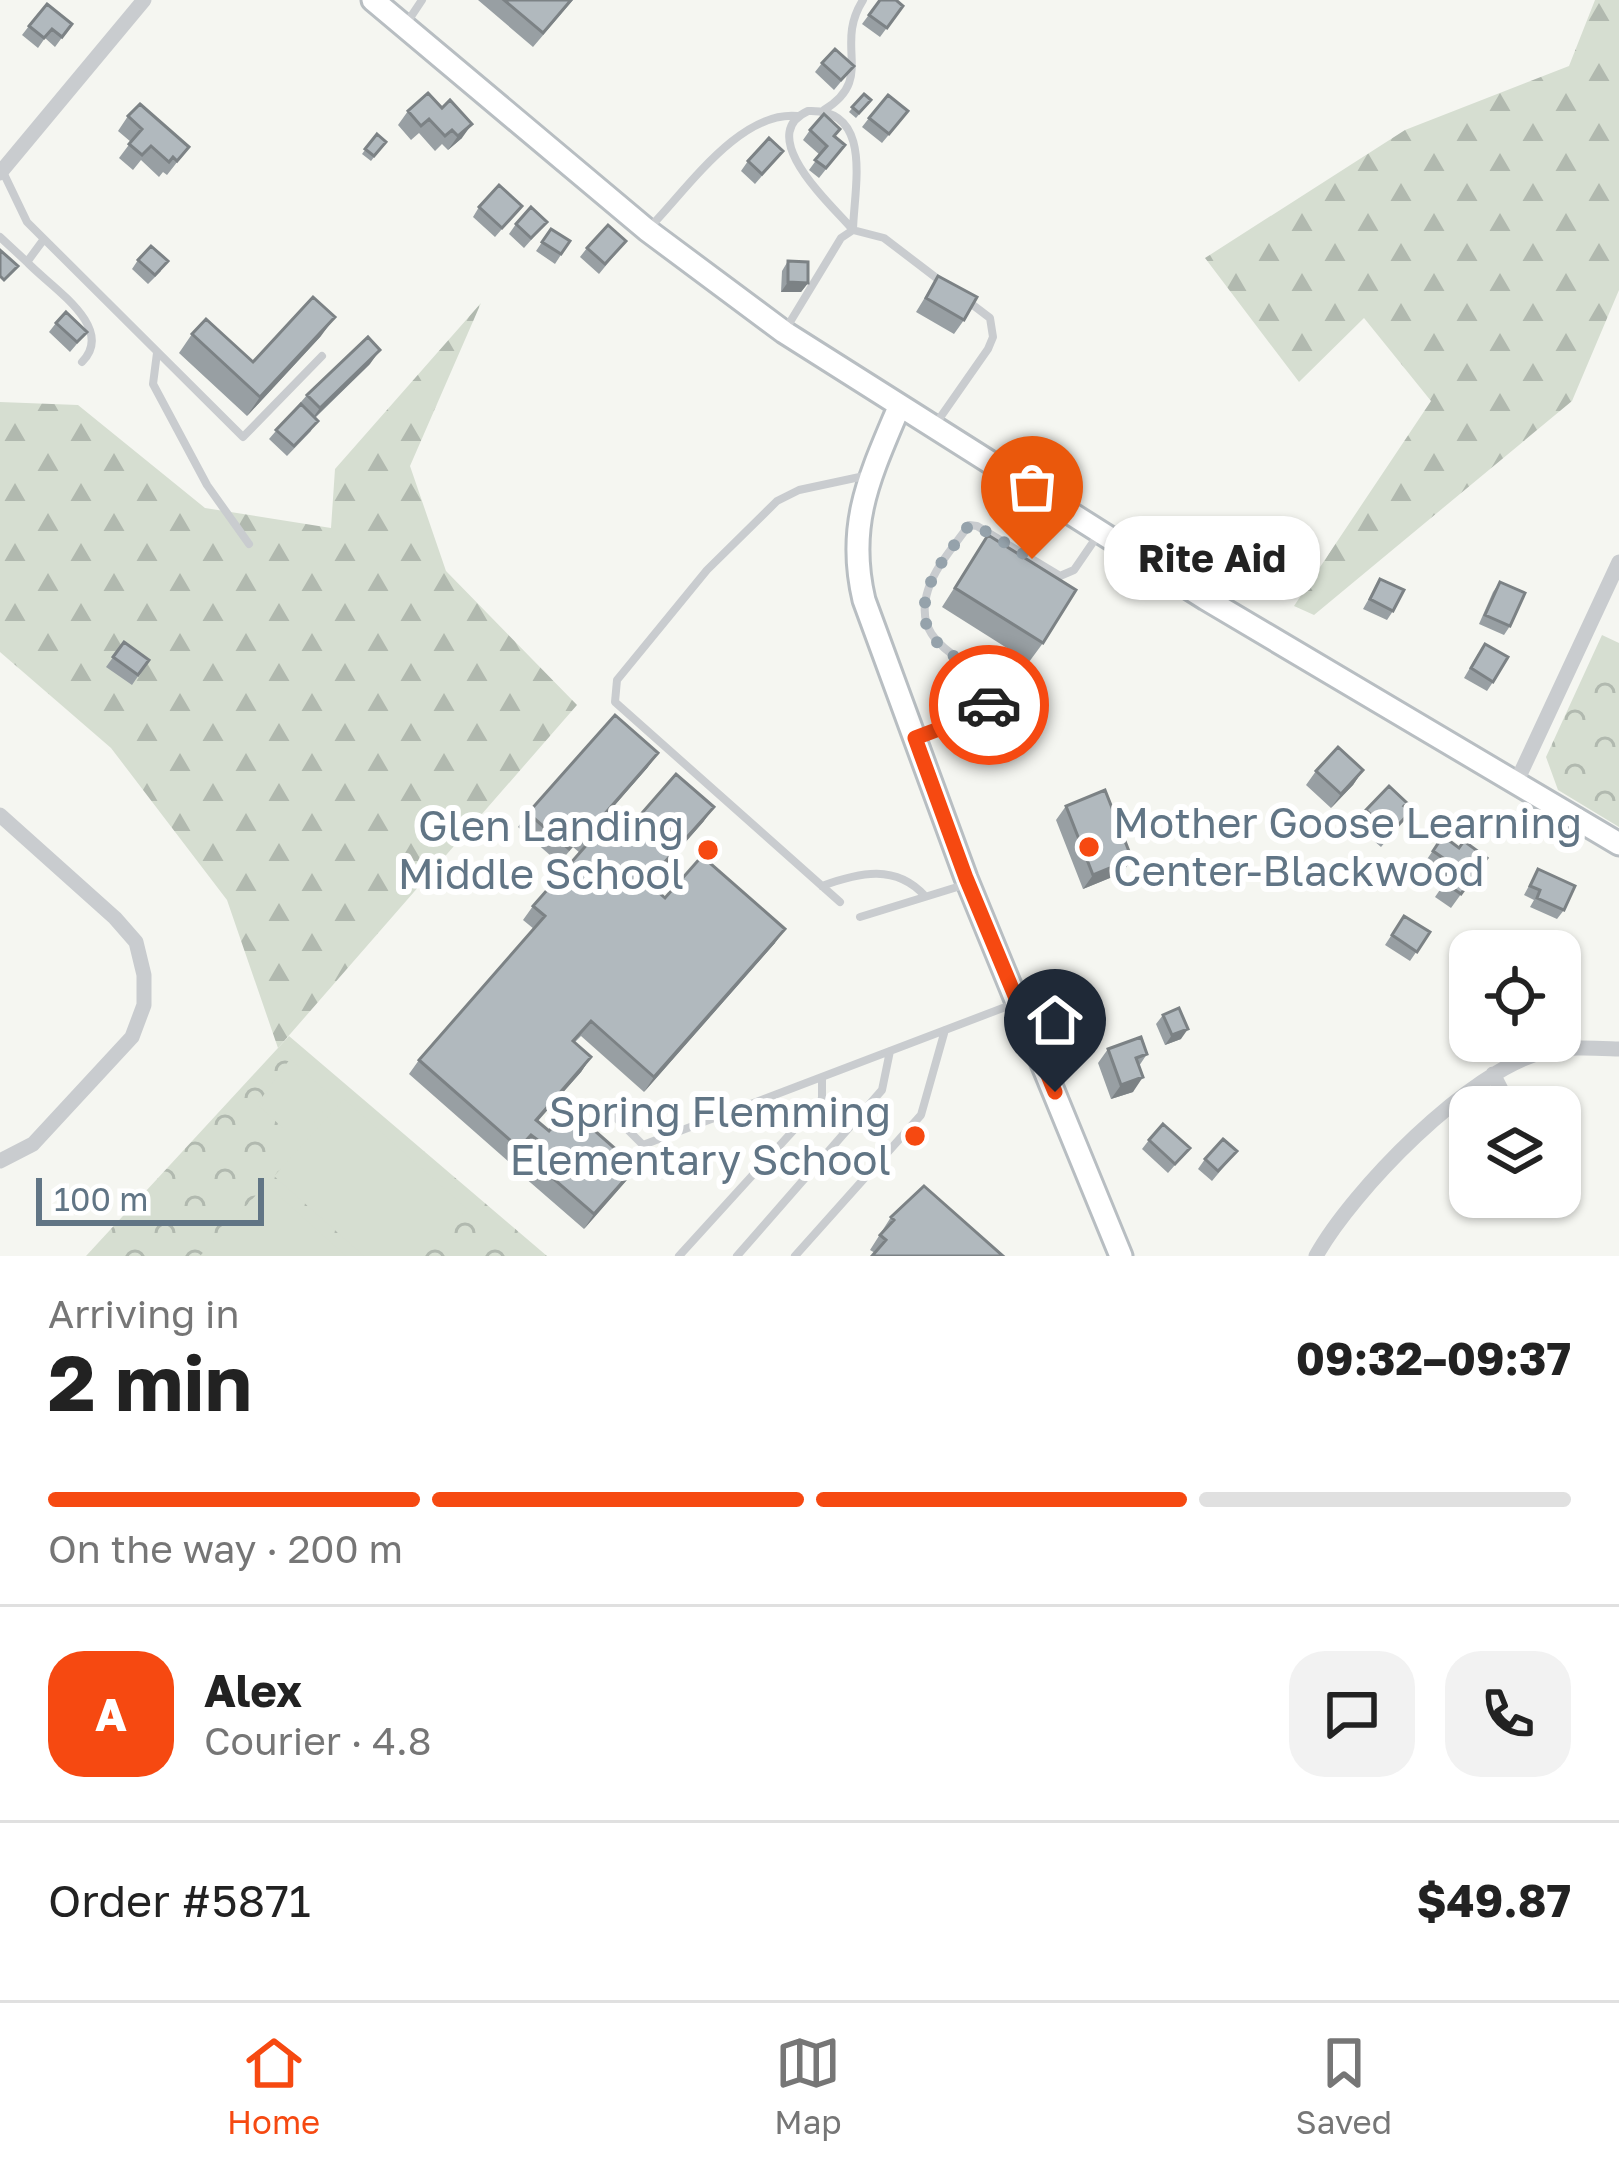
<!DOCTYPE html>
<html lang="en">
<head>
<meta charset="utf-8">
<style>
  body { margin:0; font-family:"Golos Text",sans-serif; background:#f2f2f2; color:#222; height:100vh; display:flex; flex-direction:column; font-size:45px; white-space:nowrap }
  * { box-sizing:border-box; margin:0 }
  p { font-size:39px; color:#767676 }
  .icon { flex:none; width:66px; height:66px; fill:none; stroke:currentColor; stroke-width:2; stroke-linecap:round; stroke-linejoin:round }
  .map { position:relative; height:1256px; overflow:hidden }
  .panel { display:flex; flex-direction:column; background:#fff; flex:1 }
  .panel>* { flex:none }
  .tools { position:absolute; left:1449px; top:930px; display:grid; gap:24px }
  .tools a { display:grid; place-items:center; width:132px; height:132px; border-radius:24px; background:#fff; box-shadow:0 3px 9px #0004; font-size:60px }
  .scale { position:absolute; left:36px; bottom:30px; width:228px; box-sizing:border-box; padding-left:12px; border:6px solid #617585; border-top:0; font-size:33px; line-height:42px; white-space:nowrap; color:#617585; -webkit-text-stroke:9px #fff; paint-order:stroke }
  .pin { position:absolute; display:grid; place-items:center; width:102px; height:102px; color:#fff; margin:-123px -51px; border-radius:50% 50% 50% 0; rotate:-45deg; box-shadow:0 0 12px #0007 }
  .pin .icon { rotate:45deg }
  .courier { position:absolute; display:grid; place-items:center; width:120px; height:120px; margin:-60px; border:9px solid #f64911; border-radius:50%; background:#fff; color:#222; box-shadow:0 3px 15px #0007 }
  .bubble { position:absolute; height:84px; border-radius:36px; background:#fff; box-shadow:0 3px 9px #0004; font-size:39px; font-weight:700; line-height:84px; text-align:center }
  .summary em { font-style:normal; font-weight:700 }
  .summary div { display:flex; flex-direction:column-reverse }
  .summary { display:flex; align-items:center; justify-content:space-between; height:204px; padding:0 48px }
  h1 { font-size:78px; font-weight:700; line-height:90px }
  .bar { display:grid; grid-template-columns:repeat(4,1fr); gap:18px 12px; align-content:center; height:144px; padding:0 48px }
  .bar i { height:15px; border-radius:9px; background:#e0e0e0 }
  .bar .active { background:#f64911 }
  .bar p { grid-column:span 4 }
  .line { display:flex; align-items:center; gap:30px; padding:0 48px; border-top:3px solid #e0e0e0 }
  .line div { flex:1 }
  .round { display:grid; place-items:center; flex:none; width:126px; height:126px; border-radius:36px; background:#f2f2f2 }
  .menu { display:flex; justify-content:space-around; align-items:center; height:168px; border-top:3px solid #e0e0e0; background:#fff; font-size:33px; color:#767676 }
  .menu a { display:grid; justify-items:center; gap:6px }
  .menu .active { color:#f64911 }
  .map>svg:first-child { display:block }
  .forest { fill:url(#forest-firs) }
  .park { fill:url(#park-crowns) }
  .pitch { fill:#d6ded1 }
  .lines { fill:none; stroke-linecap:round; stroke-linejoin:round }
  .secondary-casing { stroke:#b8bec2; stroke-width:27 }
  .lane { stroke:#c9cccf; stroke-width:8 }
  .street { stroke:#c9cccf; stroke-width:15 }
  .secondary { stroke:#fff; stroke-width:21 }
  .wall { fill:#989fa3 }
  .shaded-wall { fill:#7c8285 }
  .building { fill:#b1b9be; stroke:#7c8285; stroke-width:3 }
  .done { stroke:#95a2ab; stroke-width:12; stroke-dasharray:0 21.6 }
  .route { stroke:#f64911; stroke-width:15 }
  .poi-dot { fill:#f64911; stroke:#fff; stroke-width:4.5 }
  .labels { text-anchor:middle; stroke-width:12; stroke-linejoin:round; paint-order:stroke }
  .poi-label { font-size:42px; fill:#617585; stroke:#fff; text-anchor:end }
</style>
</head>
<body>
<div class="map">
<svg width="1619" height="1256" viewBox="0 0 1619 1256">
  <defs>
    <pattern id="forest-firs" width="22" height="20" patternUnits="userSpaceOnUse" patternTransform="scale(3)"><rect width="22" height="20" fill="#d6ded1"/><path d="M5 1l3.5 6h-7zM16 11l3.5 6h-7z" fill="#b1b9af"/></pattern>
    <pattern id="park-crowns" width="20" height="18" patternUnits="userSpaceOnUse" patternTransform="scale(3)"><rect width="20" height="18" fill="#d6ded1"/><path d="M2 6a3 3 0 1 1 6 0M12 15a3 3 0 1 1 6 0" fill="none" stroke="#b1b9af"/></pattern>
  </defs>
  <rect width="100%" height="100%" fill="#f5f6f1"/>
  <!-- forest -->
  <path class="forest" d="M1595 0H1619V290L1572 401 1314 615 1294 606 1431 401 1364 318 1299 382 1205 258 1405 130 1569 66Z
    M481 303 410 466 446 571 577 705 278 1048 227 900 111 748 0 652V402L78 405 205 508 331 528 335 469Z"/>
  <!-- park -->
  <path class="park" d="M1602 635 1619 643V827L1558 790 1546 757Z
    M289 1036 547 1256H86Z"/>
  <!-- pitch -->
  <path class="pitch" d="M290 1059 328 1093 322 1113 309 1128 285 1130 257 1104Z
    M344 1099 467 1209 424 1256H364L274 1176Z
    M266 1184 346 1256H200Z"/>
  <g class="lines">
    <defs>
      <path id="secondary" d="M373 0 647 230 784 332 1206 599 1619 844
        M899 407C870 476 846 524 864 600L966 878 1121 1256"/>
    </defs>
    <!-- secondary casing -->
    <use href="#secondary" class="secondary-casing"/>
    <!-- lane -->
    <path class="lane" d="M406 24 422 0
      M824 110C876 78 833 47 863 0
      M808 111C874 108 854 188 853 230 834 207 753 136 808 111Z
      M3 172 27 222 243 437 322 356
      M651 226C688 188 740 111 797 116
      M0 237 27 262 44 239
      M27 262C49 286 117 327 82 362
      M787 327 841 238 853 230 884 238 943 283
      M157 353 153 384 207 485 249 544
      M937 422 988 349 993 337 990 318 965 299
      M916 737 989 706C999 656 906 660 928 590 935 567 955 545 969 525L977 526 1060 576 1074 570 1098 535
      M822 886C860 872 896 864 925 896
      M840 902 615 702 617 680 707 570 777 501 799 490 869 475
      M860 917 967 884
      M602 1104 643 1145 1016 1003
      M679 1256 822 1099V1077
      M737 1256 882 1090 890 1051
      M795 1256 921 1115 945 1030"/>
    <!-- street -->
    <path class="street" d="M0 173 144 0
      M1516 783 1619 562
      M0 815 115 918 136 942 144 975V1005L132 1037 33 1144 0 1161
      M1493 1074 1510 1107
      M1316 1256C1352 1191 1470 1069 1544 1052 1569 1046 1594 1048 1619 1049"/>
    <!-- secondary -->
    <use href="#secondary" class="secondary"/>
  </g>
  <!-- wall -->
  <path class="wall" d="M478 0H573L533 47Z
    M880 0 903 6 880 37 862 24Z
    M72 24 55 47 45 38 38 48 22 35 29 26Z
    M822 63 854 66 834 90 815 72Z
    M428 93 462 138 448 150 442 144 435 151 419 133 411 140 398 125 408 111Z
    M864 94 871 100 856 118 849 112Z
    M128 116 189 147 167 175 163 172 159 177 141 160 133 170 119 158 131 142 118 131Z
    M869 118 901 120 882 143 862 127Z
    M810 130 835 137 838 154 819 178 809 170 820 155 803 140Z
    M377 134 386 142 371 161 362 154Z
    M783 151 755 184 741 171 748 161Z
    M522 206 495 237 473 217 479 207Z
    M547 222 524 248 509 234 516 224Z
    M551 229 570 241 555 264 536 251Z
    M626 241 599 274 580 257 587 248Z
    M138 260 161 271 148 284 132 269Z
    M788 261 808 283 801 292H781L782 271Z
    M938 276 964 320 954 334 916 312Z
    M56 323 87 332 70 352 49 332Z
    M192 334 253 362 321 336 247 416 179 353Z
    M370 364 315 418 311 431 287 456 269 439 307 395Z
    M988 535 1043 643 1029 662 942 607Z
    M1380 579 1393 611 1387 620 1363 609Z
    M1500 582 1510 626 1504 635 1479 624 1493 592Z
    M124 642 149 660 132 685 106 667Z
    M1478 654 1493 682 1487 691 1464 678Z
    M648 767 596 827 615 844 704 821 649 884 665 898 775 943 644 1092 581 1036 574 1043 591 1057 581 1072 538 1121 549 1131 636 1167 626 1181 584 1229 516 1170 527 1154 521 1149 509 1162 409 1074 419 1060 534 929 523 920 533 906 580 853 573 847 559 863 518 827 528 813Z
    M1363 770 1353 785 1331 808 1306 785 1316 771Z
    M1066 806 1132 859 1122 873 1083 889 1056 820Z
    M1404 806 1411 811 1381 847 1356 825 1366 810Z
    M1443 836 1459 848 1487 858 1451 908 1435 897 1446 881 1423 865Z
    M1538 869 1564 910 1557 919 1530 907 1534 900 1524 895Z
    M1404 916 1430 932 1410 961 1385 945Z
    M1163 1015 1181 1039 1165 1045 1156 1024Z
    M1108 1049 1147 1054 1139 1066 1133 1092 1111 1099 1098 1063Z
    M1149 1140 1190 1148 1168 1173 1142 1149Z
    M1237 1151 1212 1181 1198 1169 1205 1159Z
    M891 1217 1003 1256 875 1253 870 1250Z"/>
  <!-- shaded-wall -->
  <path class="shaded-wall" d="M472 124 462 138 448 150 458 136Z
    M788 282 808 283 801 292H781Z
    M335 317 321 336 247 416 260 397Z
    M380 350 370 364 310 422 320 408Z
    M658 753 648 767 584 840 594 826Z
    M1363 770 1353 785 1331 808 1341 794Z
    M714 807 704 821 637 897 647 882Z
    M1132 859 1122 873 1083 889 1093 875Z
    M785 929 775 943 644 1092 654 1077Z
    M1188 1029 1181 1039 1165 1045 1172 1035Z
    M591 1057 581 1072 526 1134 536 1120Z
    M1143 1077 1133 1092 1111 1099 1121 1085Z
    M636 1167 626 1181 584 1229 594 1214Z"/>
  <!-- building -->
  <path class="building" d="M504 0H571L543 33Z
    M880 0H896L903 6 887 28 869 15Z
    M47 4 72 24 62 37 52 29 44 38 29 26Z
    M835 49 854 66 841 80 822 63Z
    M428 93 442 108 450 100 472 124 458 136 452 130 445 136 429 119 421 126 408 111Z
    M864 94 871 100 859 113 852 107Z
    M888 95 908 111 889 134 869 118Z
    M140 104 189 147 177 161 173 157 169 162 151 146 142 155 129 144 142 129 128 116Z
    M824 114 840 129 834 136 845 145 826 168 815 160 827 146 810 130Z
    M377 134 386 142 374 156 365 149Z
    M769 138 783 151 762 174 748 161Z
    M499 185 522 206 502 228 479 207Z
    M531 207 547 222 531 238 516 224Z
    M608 225 626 241 605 264 587 248Z
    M551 229 570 241 561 254 542 242Z
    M151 246 168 261 155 275 138 260Z
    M0 250 18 266 4 280 0 276Z
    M788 261 808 262V283L788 282Z
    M938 276 977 297 964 320 926 298Z
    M313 297 335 317 260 397 192 334 206 319 253 362Z
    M66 312 87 332 77 342 56 323Z
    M368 337 380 350 320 408 307 395Z
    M301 404 318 421 294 446 276 430Z
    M988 535 1076 590 1043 643 955 588Z
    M1380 579 1404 590 1393 611 1370 599Z
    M1500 582 1525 593 1510 626 1485 615Z
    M124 642 149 660 138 675 113 657Z
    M1485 644 1508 657 1493 682 1471 668Z
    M615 715 658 753 594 826 615 844 676 774 714 807 647 882 665 898 702 856 785 929 654 1077 591 1021 573 1041 591 1057 536 1120 549 1131 569 1108 636 1167 594 1214 526 1155 539 1141 531 1135 519 1148 419 1060 545 916 533 906 591 840 583 833 569 849 528 813Z
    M1338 747 1363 770 1341 794 1316 771Z
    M1389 786 1407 803 1404 806 1411 811 1391 833 1366 810Z
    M1105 790 1132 859 1093 875 1066 806Z
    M1443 836 1459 848 1464 841 1487 858 1461 894 1445 883 1456 867 1433 851Z
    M1538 869 1575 886 1564 910 1537 898 1540 890 1530 886Z
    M1404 916 1430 932 1417 952 1392 935Z
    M1179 1008 1188 1029 1172 1035 1163 1015Z
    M1141 1037 1147 1054 1136 1058 1143 1077 1121 1085 1108 1049Z
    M1163 1124 1190 1148 1175 1164 1149 1140Z
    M1223 1139 1237 1151 1218 1171 1205 1159Z
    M924 1186 1003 1256H872L886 1240 880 1235 894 1220 891 1217Z"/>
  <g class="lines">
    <!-- done -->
    <path class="done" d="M989 705C999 656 905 662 928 590 935 567 955 545 969 525L977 526 1032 559"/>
    <!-- route -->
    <path class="route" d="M989 705 968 718 915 738 966 878 1055 1092"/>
  </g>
  <!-- markers -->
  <g class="poi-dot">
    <circle cx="1089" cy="847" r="12"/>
    <circle cx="708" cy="850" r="12"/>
    <circle cx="915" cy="1136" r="12"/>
  </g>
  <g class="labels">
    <!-- poi labels -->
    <g class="poi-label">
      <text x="1113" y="838" text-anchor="start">Mother Goose Learning<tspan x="1113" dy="48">Center-Blackwood</tspan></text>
      <text x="684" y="841">Glen Landing<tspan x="684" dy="48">Middle School</tspan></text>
      <text x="891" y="1127">Spring Flemming<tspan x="891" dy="48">Elementary School</tspan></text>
    </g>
  </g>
</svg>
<div class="tools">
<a><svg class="icon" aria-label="locate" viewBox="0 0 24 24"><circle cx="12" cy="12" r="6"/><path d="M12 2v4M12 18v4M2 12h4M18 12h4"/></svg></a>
<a><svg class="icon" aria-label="layers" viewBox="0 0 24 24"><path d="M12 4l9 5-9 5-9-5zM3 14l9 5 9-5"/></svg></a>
</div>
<div class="scale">100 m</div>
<div class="pin" style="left:1032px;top:559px;background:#ea580c"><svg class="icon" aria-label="bag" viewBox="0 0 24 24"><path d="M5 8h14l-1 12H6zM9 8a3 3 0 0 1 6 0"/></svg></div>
<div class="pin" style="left:1055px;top:1092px;background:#1f2937"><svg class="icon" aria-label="home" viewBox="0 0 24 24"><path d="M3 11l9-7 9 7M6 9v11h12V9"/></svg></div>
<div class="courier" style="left:989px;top:705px"><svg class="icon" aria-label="car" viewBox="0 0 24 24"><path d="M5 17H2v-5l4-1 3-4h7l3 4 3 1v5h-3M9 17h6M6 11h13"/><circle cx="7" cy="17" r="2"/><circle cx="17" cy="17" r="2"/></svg></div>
<div class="bubble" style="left:1104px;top:516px;width:216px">Rite Aid</div>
</div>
<section class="panel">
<div class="summary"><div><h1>2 min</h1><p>Arriving in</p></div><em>09:32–09:37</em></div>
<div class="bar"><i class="active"></i><i class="active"></i><i class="active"></i><i></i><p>On the way · 200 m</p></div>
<div class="line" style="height:216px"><b class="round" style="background:#f64911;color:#fff">A</b><div><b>Alex</b><p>Courier · 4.8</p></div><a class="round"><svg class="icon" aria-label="chat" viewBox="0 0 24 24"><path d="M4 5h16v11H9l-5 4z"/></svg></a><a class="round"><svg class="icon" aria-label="phone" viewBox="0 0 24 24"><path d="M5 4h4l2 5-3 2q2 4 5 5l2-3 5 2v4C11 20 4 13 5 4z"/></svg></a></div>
<div class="line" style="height:156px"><div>Order #5871</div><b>$49.87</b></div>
</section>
<nav class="menu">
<a class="active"><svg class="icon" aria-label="home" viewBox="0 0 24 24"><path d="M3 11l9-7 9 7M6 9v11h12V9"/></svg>Home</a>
<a><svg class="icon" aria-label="map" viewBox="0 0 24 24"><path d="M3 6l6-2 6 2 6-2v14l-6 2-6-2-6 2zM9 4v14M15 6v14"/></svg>Map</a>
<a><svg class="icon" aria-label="saved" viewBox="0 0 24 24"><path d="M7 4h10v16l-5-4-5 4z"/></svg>Saved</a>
</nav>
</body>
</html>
